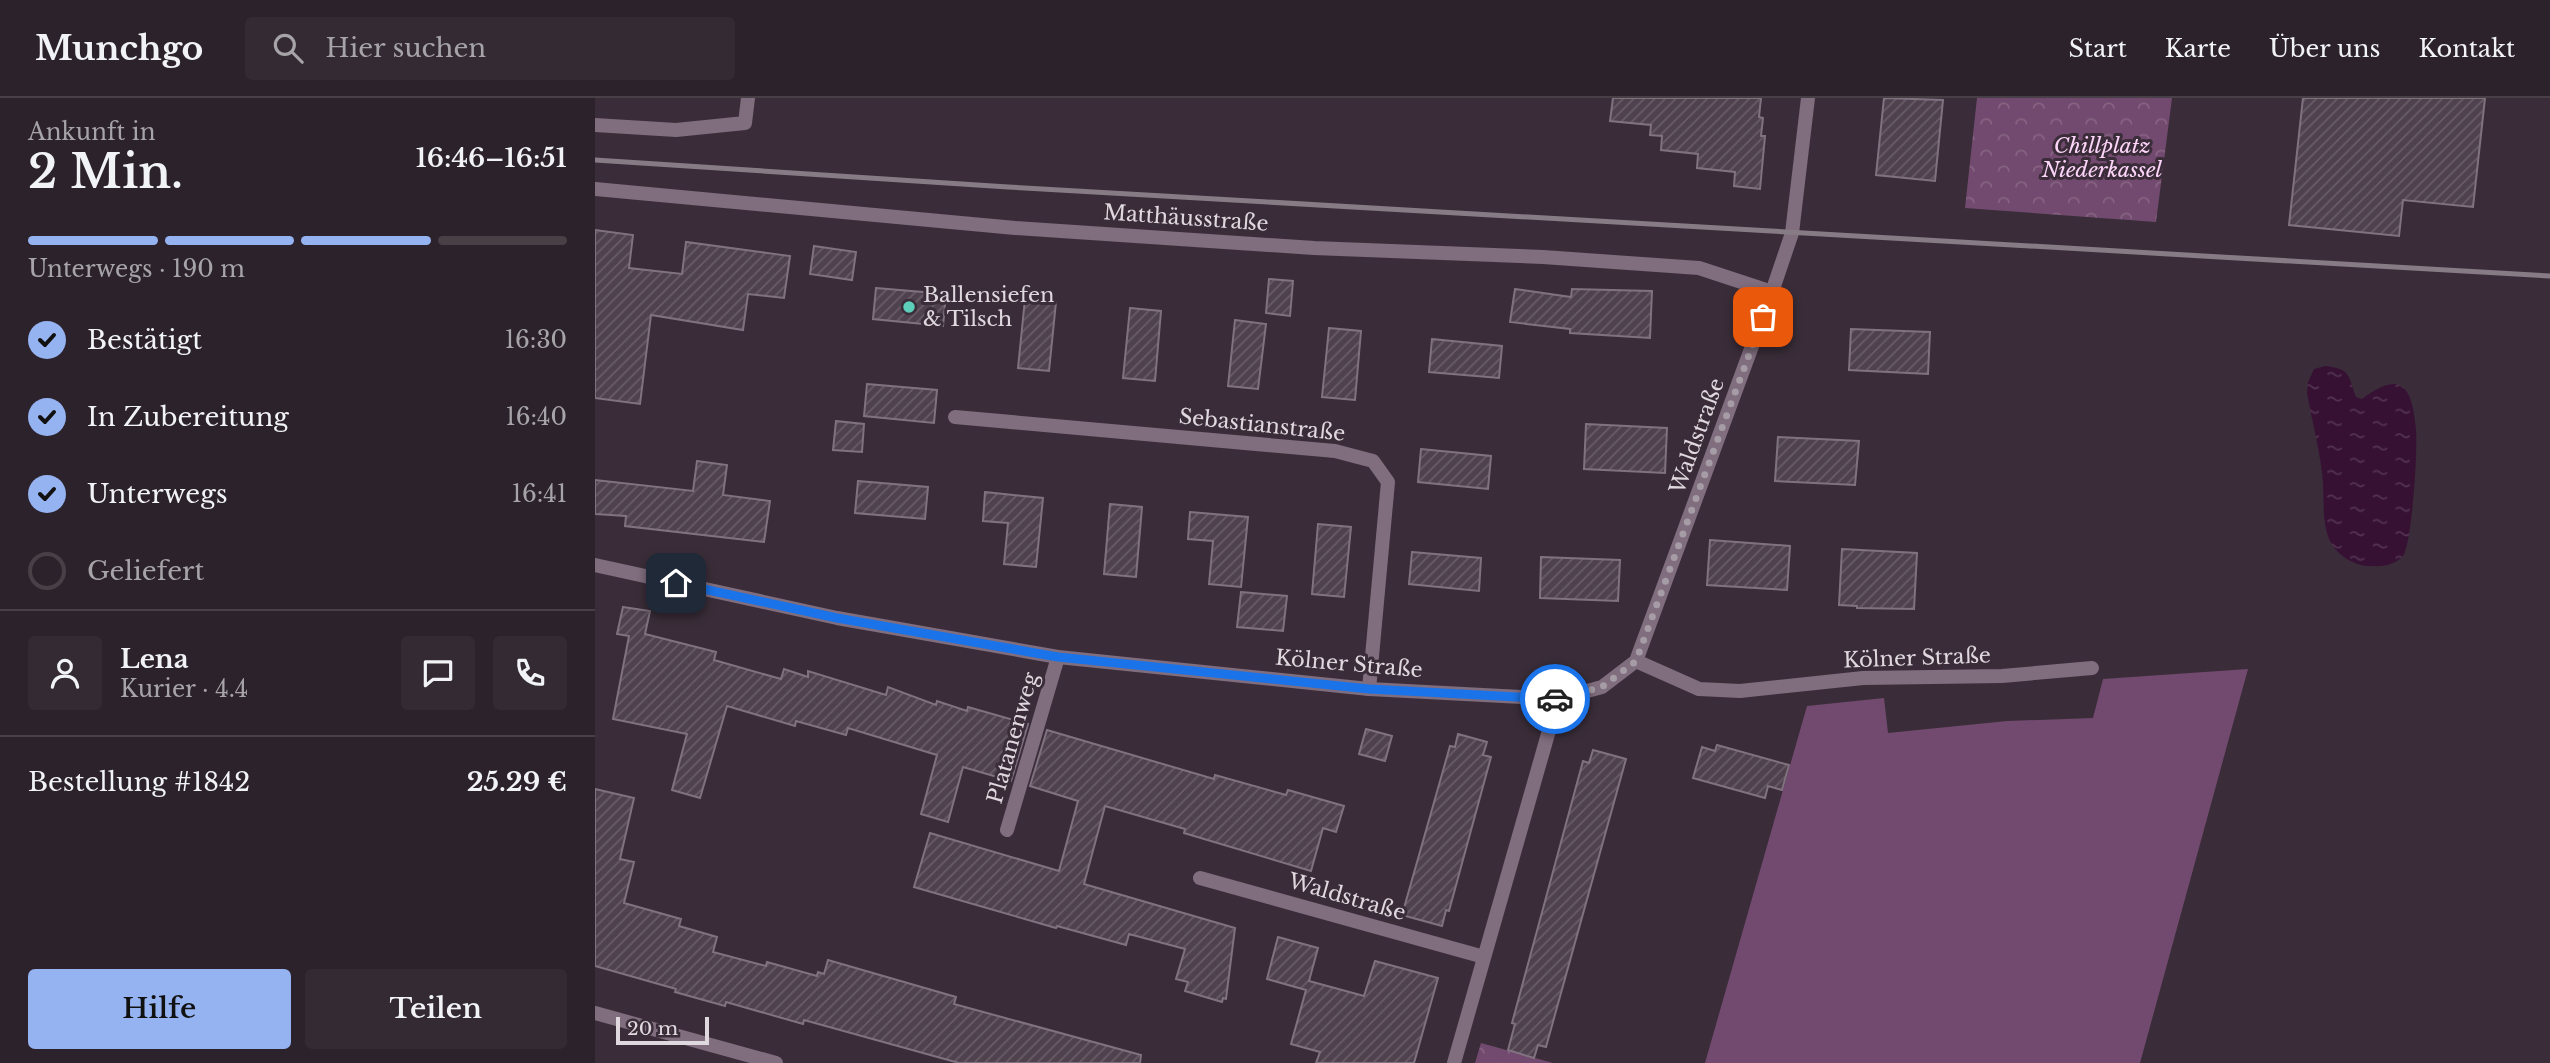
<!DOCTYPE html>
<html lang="de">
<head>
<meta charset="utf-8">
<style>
  body { margin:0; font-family:"Libre Baskerville",serif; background:#342a33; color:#f1f3f6; height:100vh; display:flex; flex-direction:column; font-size:26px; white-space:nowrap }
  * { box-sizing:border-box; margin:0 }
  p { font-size:23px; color:#a6a4a9 }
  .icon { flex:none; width:38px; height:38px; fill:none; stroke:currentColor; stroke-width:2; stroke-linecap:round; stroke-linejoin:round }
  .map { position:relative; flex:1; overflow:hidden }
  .panel { display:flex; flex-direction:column; background:#2c222b; width:595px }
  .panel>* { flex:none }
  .scale { position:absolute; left:21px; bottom:18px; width:93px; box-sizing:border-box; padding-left:7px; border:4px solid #e0d8df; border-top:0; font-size:19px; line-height:24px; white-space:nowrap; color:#e0d8df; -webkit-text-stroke:5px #3a2d39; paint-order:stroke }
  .pin { position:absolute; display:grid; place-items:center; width:60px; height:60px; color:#fff; margin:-30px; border-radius:14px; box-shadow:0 4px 10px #0006 }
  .courier { position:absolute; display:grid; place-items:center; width:70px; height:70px; margin:-35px; border:5px solid #1a73e8; border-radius:50%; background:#fff; color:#222; box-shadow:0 2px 9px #0007 }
  .head em { font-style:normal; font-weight:600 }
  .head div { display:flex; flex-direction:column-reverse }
  .head { display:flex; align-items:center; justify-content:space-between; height:119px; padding:0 28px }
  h1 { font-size:46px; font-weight:600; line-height:52px }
  .bar { display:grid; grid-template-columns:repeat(4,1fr); gap:10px 7px; align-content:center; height:84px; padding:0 28px }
  .bar i { height:9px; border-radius:5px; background:#483f47 }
  .bar .selected { background:#95b2f1 }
  .bar p { grid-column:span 4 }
  .line { display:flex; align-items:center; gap:18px; padding:0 28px; border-top:2px solid #483f47 }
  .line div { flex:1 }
  .round { display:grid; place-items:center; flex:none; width:74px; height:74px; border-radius:7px; background:#342a33 }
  ol { padding:0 28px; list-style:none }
  li { display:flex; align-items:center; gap:21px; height:77px }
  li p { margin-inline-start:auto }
  li .icon { padding:7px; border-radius:50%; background:#95b2f1; color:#111; stroke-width:4 }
  li:last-child { color:#a6a4a9 }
  li i { width:38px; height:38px; border:4px solid #483f47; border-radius:50% }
  .button { display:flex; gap:14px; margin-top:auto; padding:14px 28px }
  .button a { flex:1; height:80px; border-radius:7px; background:#95b2f1; color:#111; font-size:28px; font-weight:600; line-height:80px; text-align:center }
  .button a+a { background:#342a33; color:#f1f3f6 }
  header { display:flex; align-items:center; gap:42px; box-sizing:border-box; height:98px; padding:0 35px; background:#2c222b; border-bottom:2px solid #483f47 }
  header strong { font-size:33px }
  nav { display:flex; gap:38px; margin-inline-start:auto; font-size:24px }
  .search { width:490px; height:63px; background:#342a33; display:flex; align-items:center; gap:18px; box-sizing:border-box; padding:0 24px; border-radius:7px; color:#a6a4a9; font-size:26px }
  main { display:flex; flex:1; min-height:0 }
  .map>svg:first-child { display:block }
  .park { fill:url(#park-crowns) }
  .garden { fill:#724a6f }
  .water { fill:url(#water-ripples) }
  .building { fill:url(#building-hatch); stroke:#817280; stroke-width:2 }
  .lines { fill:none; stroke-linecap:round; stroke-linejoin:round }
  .minor { stroke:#806d7e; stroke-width:14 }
  .tertiary { stroke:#806d7e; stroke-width:14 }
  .rail { stroke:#877c86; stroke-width:5 }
  .done { stroke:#a69ca5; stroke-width:7; stroke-dasharray:0 12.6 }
  .route { stroke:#1a73e8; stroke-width:9 }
  .poi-dot { fill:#5dceb9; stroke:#3a2d39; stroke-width:2.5 }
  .labels { text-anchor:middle; stroke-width:6; stroke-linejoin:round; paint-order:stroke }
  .park-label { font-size:21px; font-style:italic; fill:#fdd5f9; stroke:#3a2d39 }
  .street-label { font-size:21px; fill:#e0d8df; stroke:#3a2d39 }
  .poi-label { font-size:21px; fill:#e0d8df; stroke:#3a2d39; text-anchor:start }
</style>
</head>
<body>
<header>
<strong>Munchgo</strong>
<div class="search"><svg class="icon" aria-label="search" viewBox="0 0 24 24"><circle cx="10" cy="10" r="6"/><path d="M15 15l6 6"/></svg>Hier suchen</div>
<nav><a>Start</a><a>Karte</a><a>Über uns</a><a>Kontakt</a></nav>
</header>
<main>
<section class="panel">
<div class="head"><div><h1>2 Min.</h1><p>Ankunft in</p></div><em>16:46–16:51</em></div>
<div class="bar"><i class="selected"></i><i class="selected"></i><i class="selected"></i><i></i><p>Unterwegs · 190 m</p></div>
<ol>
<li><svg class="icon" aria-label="check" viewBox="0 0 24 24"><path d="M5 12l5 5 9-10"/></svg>Bestätigt<p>16:30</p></li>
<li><svg class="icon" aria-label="check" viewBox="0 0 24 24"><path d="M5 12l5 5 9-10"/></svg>In Zubereitung<p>16:40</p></li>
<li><svg class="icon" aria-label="check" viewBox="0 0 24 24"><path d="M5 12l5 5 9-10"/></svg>Unterwegs<p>16:41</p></li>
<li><i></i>Geliefert</li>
</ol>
<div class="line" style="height:126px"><a class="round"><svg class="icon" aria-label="person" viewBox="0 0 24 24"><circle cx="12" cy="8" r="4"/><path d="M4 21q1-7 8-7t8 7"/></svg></a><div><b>Lena</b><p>Kurier · 4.4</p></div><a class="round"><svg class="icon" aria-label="chat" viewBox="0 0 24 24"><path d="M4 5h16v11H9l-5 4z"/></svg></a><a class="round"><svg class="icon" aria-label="phone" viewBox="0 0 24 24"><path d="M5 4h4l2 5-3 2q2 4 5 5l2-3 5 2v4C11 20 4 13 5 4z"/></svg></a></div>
<div class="line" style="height:91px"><div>Bestellung #1842</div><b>25.29 €</b></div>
<div class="button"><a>Hilfe</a><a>Teilen</a></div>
</section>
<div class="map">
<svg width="1955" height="965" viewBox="0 0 1955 965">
  <defs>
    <pattern id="park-crowns" width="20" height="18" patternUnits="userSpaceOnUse" patternTransform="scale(1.75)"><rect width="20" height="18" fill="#724a6f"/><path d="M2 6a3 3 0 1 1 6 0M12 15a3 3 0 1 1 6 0" fill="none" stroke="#866383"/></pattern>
    <pattern id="water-ripples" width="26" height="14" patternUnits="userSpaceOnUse" patternTransform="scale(1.75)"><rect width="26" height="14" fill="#361134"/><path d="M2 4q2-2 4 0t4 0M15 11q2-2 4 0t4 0" fill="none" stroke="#533351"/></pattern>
    <pattern id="building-hatch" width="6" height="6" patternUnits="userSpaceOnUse" patternTransform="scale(1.75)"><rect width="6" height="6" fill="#4f424e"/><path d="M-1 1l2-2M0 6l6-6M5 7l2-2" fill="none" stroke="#685d67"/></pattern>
  </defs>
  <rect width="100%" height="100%" fill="#3a2d39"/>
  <!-- park -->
  <path class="park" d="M1382 0H1577L1561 124 1370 110Z
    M886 945 958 965H880Z"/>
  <!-- garden -->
  <path class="garden" d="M1653 571 1545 965H1110L1212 608 1289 600 1293 635 1412 623 1498 620 1508 581Z"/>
  <!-- water -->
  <path class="water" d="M1730 268C1756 271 1753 277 1761 299L1767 301C1807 271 1817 289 1821 331 1823 350 1817 446 1808 458 1799 468 1786 469 1773 468 1758 467 1742 457 1735 443 1727 426 1729 403 1728 385 1726 356 1717 324 1712 295L1713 284 1719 271Z"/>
  <!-- building -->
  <path class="building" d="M1018 0H1166L1164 19 1168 20 1166 38H1170L1165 91 1139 88 1140 74 1102 70 1103 56 1066 52 1067 38 1055 37 1056 27 1015 23Z
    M1289 0 1348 2 1340 83 1281 77Z
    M1708 0H1890L1878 109 1808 102 1804 138 1694 127Z
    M0 132 38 137 34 170 87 176 91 144 195 158 189 200 153 196 148 232 56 217 45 306 0 300Z
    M219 148 261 154 257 182 215 176Z
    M674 181 698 183 695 218 671 215Z
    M281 190 351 196 348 228 278 221Z
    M920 191 976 199 977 191 1057 193 1055 240 975 235V231L915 224Z
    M430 201 461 204 454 273 423 270Z
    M535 210 566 213 560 283 528 280Z
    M640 222 671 226 663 291 633 288Z
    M734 230 766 233 760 302 727 299Z
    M1256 231 1335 234 1333 276 1254 272Z
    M837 241 907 248 904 280 834 274Z
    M272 286 342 292 339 325 269 318Z
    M241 323 269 326 267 354 238 352Z
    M991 326 1072 330 1070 375 989 371Z
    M1183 339 1264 343 1260 387 1180 383Z
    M826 351 896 358 893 391 823 384Z
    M102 363 132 367 128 397 175 403 169 444 30 428 31 418 0 416V382L98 393Z
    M263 383 333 389 330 421 260 415Z
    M390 394 448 400 441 469 409 466 413 425 388 423Z
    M515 406 547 409 541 479 509 476Z
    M595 414 653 419 646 489 614 486 618 443 593 441Z
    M723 426 756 429 749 499 717 496Z
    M1115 442 1195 448 1192 492 1112 487Z
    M1247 451 1322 455 1319 511 1262 510V508L1244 507Z
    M817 454 886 460 884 493 814 486Z
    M946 459 1025 462 1023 503 945 500Z
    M646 494 692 498 688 533 642 529Z
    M28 509 55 513 50 536 121 554 119 562 186 581 189 571 213 579V573L291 597 293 589 341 607 342 603 372 613 373 609 433 626 416 683 368 669 353 724 326 716 342 657 253 630 251 637 201 623 200 628 132 608 105 700 77 692 92 636 18 621 34 538 22 536Z
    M771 631 797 638 790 663 764 656Z
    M452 632 619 681 620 677 691 697 693 692 749 708 741 734 728 730 716 773 589 735 590 731 510 708 489 786 640 830 631 901 628 900 627 904 590 893 593 884 581 881 590 851 534 836 531 847 462 828 461 830 319 789 335 735 464 773 483 703 435 688Z
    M863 636 892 644 888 657 896 659 854 813 851 812 847 828 807 817 855 648 860 649Z
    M1122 647 1194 667 1187 692 1173 688 1170 700 1098 680 1107 649 1120 653Z
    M998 652 1031 661 951 949 943 947 939 960 913 952 920 926 917 925 988 663 994 665Z
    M0 691 39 700 25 761 39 764 29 805 86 821 84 828 122 839 118 854 171 868 172 864 222 878 223 874 229 876 233 862 361 899 359 906 546 957 545 965H364L209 922 208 926 131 904 130 908 80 894 81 891 0 868Z
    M683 839 723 850 714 883 769 898 780 863 843 880 819 965H721L725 954 696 946 711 892 672 881Z"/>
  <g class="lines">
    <!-- minor -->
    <path class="minor" d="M0 27 81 32 150 25 153 0
      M0 91 420 130 719 150 948 159 1104 170 1177 194
      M360 319 740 353 778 363 793 384 774 591
      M1041 563 1104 591 1145 593 1268 580 1407 578 1497 570
      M412 732 463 559
      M605 780 889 859
      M0 915 181 965
      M859 965 963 601"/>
    <!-- tertiary -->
    <path class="tertiary" d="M0 467 242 520 463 559 774 591 963 601 1007 589 1041 563 1177 194 1197 135 1213 0"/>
    <!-- rail -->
    <path class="rail" d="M0 62 413 89 1955 178"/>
  </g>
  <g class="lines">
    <!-- done -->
    <path class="done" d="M960 601 1007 589 1041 563 1168 219"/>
    <!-- route -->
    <path class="route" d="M81 485 242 520 463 559 774 591 960 601"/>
  </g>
  <!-- markers -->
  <circle class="poi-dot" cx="314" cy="209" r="7"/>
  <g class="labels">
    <!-- park labels -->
    <g class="park-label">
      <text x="1507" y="55">Chillplatz<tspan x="1507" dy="24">Niederkassel</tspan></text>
    </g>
    <!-- street labels -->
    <g class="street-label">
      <text transform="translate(591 120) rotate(4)" y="7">Matthäusstraße</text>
      <text transform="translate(667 327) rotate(6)" y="7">Sebastianstraße</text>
      <text transform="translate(1102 338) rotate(-70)" y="7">Waldstraße</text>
      <text transform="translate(1322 560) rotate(-2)" y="7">Kölner Straße</text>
      <text transform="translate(754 566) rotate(5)" y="7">Kölner Straße</text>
      <text transform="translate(418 640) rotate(-74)" y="7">Platanenweg</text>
      <text transform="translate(752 799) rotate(16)" y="7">Waldstraße</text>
    </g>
    <!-- poi labels -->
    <g class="poi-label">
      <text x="328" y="204">Ballensiefen<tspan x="328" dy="24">&amp; Tilsch</tspan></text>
    </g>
  </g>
</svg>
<div class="scale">20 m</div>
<div class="pin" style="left:1168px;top:219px;background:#ea580c"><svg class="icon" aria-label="bag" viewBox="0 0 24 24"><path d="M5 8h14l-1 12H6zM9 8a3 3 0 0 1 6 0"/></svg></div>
<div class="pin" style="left:81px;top:485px;background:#1f2937"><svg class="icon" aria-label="home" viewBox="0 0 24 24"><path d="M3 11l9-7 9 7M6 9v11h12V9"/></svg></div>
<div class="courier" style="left:960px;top:601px"><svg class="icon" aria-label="car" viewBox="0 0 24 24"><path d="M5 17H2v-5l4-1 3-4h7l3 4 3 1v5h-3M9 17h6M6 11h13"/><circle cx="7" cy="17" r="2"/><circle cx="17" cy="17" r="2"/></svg></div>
</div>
</main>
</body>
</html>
